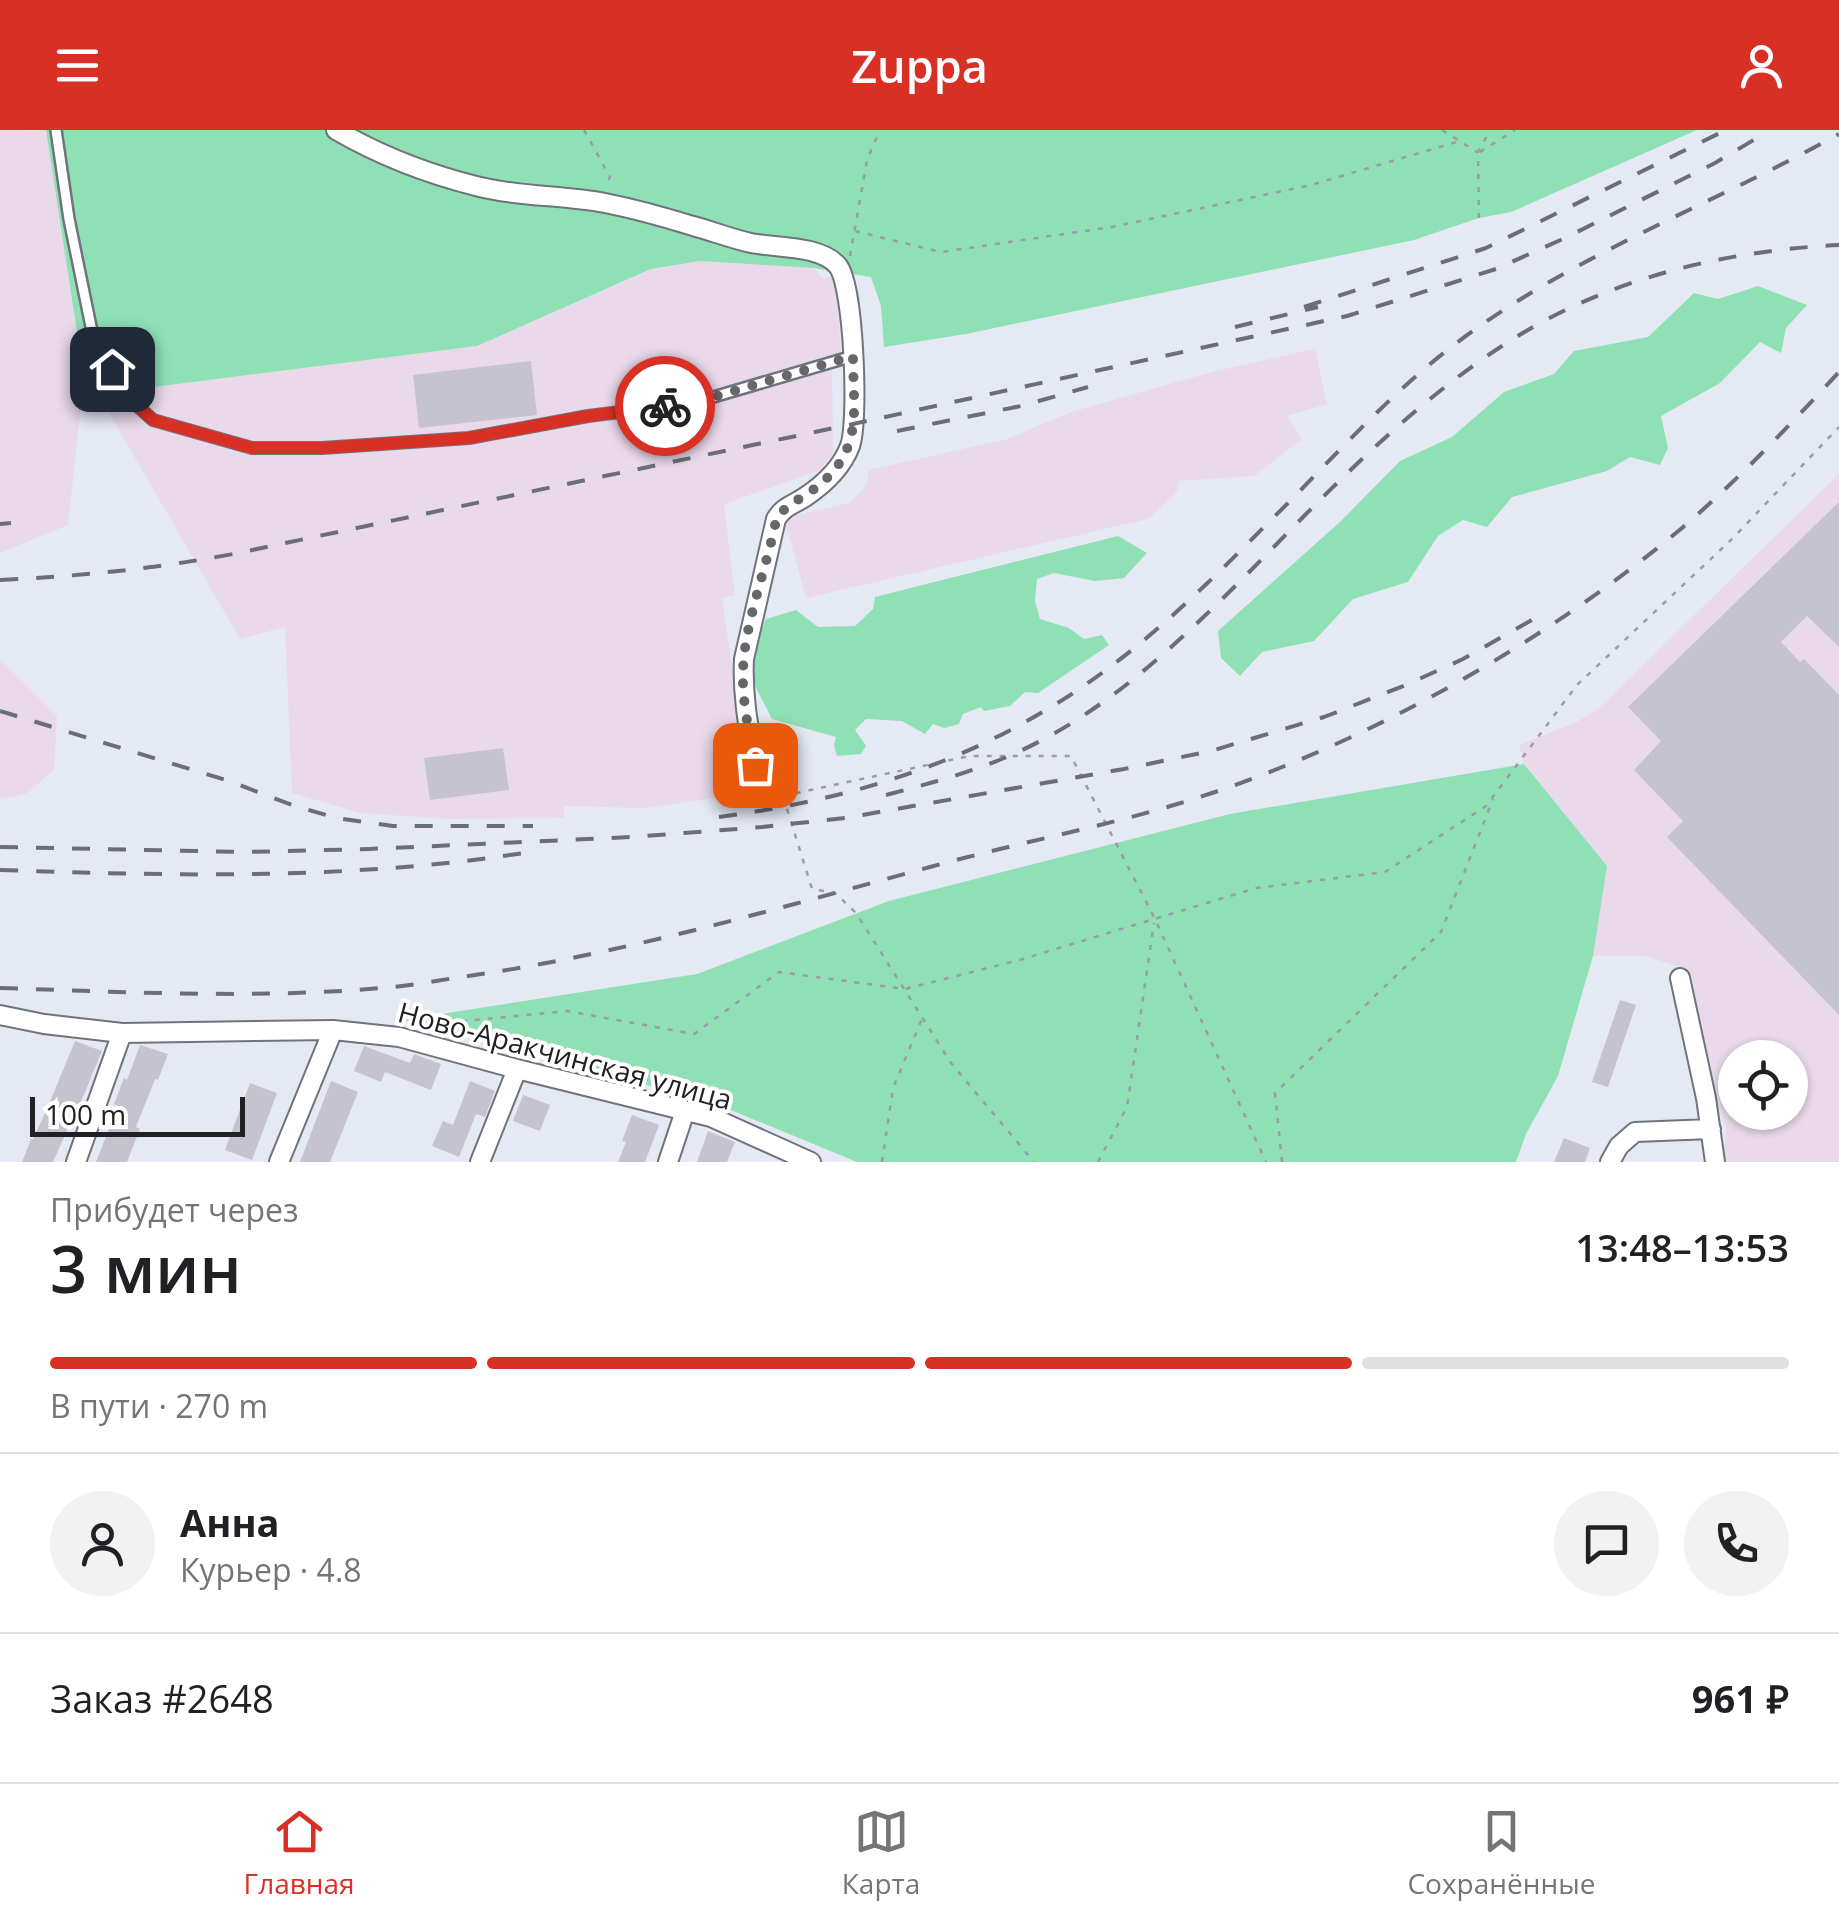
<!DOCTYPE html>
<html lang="ru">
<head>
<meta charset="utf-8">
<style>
  body { margin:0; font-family:"Open Sans",sans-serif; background:#f2f2f2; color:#202124; height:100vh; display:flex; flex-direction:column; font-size:38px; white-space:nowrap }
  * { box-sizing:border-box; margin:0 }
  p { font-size:32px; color:#757577 }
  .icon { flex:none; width:55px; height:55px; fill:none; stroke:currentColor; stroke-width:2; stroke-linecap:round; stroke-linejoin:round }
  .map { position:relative; height:1032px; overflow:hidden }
  .sheet { display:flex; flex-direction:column; background:#fff; flex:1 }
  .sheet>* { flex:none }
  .buttons { position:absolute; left:1718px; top:910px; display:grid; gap:20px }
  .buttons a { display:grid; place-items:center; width:90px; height:90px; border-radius:50%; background:#fff; box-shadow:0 2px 8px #0004; font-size:50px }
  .scale { position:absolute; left:30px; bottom:25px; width:215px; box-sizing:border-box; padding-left:10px; border:5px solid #202125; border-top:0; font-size:28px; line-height:35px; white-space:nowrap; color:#202125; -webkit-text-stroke:8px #fff; paint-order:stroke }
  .pin { position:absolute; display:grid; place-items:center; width:85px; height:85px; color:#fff; margin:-42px; border-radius:20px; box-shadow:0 5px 15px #0006 }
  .courier { position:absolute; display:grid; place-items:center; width:100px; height:100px; margin:-50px; border:8px solid #d93025; border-radius:50%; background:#fff; color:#222; box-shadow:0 2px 12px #0007 }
  .summary em { font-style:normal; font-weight:600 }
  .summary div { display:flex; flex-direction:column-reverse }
  .summary { display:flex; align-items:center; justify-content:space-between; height:170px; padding:0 50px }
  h1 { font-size:65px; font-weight:600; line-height:75px }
  .bar { display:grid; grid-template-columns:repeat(4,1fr); gap:15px 10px; align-content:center; height:120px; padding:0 50px }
  .bar i { height:12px; border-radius:8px; background:#e0e0e0 }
  .bar .active { background:#d93025 }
  .bar p { grid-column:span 4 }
  .line { display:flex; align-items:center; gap:25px; padding:0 50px; border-top:2px solid #e0e0e0 }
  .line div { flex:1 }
  .round { display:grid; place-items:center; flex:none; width:105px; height:105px; border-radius:52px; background:#f2f2f2 }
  header { display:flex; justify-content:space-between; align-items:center; height:130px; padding:0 50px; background:#d93025; color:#fff; font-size:45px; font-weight:600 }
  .tab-bar { display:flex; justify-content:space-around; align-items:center; height:140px; border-top:2px solid #e0e0e0; background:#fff; font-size:28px; color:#757577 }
  .tab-bar a { display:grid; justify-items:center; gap:5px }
  .tab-bar .active { color:#d93025 }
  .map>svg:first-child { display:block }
  .industrial { fill:#e9d9eb; fill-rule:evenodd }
  .green { fill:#8fe1b5 }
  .building { fill:#c5c3ce }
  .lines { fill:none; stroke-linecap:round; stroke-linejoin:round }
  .service-casing { stroke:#6f737c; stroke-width:14 }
  .minor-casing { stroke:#6f737c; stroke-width:22 }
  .path { stroke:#9a9da5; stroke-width:2.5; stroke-dasharray:5 8; stroke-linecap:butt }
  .service { stroke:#fff; stroke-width:9 }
  .minor { stroke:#fff; stroke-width:18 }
  .rail { stroke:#6b6e74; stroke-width:4; stroke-dasharray:18 18; stroke-linecap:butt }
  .done { stroke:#65676d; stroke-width:10; stroke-dasharray:0 18 }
  .route { stroke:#d93025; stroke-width:12 }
  .labels { text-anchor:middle; stroke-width:8; stroke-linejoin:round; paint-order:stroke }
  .street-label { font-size:28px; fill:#202125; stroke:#fff }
</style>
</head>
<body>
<header><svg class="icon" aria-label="menu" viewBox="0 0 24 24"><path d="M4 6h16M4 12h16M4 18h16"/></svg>Zuppa<svg class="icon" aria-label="person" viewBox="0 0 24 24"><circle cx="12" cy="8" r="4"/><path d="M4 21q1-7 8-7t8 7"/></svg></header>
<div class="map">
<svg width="1839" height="1032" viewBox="0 0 1839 1032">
  <rect width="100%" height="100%" fill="#e5e9f4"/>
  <!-- industrial -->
  <path class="industrial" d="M0 0H46L84 248 68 395 0 423Z
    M700 131 814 138 822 148 836 146 841 226 832 228 833 324 818 341 724 374 735 466 722 468 748 648 762 647 763 661 645 678 564 676V688L448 689 360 683 292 663 285 497 240 509 98 264 477 216 652 139Z
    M1315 219 1327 274 1287 286 1302 309 1254 346 1179 351 1177 362 1148 389 806 468 784 388 850 373 866 356 869 340 1007 309 1071 282 1212 242Z
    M1839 344V1032H1724L1726 997 1684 838 1645 826H1593L1607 736 1524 634 1519 615 1577 592 1600 577ZM1735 928H1790V982H1735Z
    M0 529 57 586 54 640 27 663 13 667 0 668Z"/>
  <!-- green -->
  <path class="green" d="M46 0H1697L1511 82 1479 88 1414 110 966 204 884 217 881 176 871 147 814 138 700 131 651 139 477 216 98 264 84 248Z
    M1758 156 1807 175 1786 198 1781 223 1760 212 1720 253 1661 286 1668 318 1660 335 1630 327 1607 341 1512 367 1487 397 1463 390 1438 406 1408 452 1353 469 1314 511 1262 522 1240 546 1221 528 1218 501 1341 391 1400 331 1452 307 1504 262 1554 244 1574 221 1648 207 1694 163 1718 169Z
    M1118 406 1147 423 1124 448 1095 451 1054 443 1037 449 1035 471 1040 489 1069 498 1084 509 1102 505 1109 515 1038 563 1025 562 1010 576 984 581 981 577 963 584 959 594 944 598 933 594 925 604 902 591 866 589 855 600 866 616 861 624 837 626 834 615 836 607 772 589 753 552V519L766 489 796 480 818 497 855 496 873 479 875 467Z
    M1524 634 1607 736 1593 826 1558 946 1526 1004 1516 1032H857L714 973 403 890 697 844 889 771 1230 684Z"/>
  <!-- building -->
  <path class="building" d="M531 231 537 285 419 298 413 245Z
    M1839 372V517L1807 486 1781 512 1800 532 1804 529 1839 565V885L1667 707 1683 691 1634 640 1661 611 1628 577Z
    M503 618 509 660 430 670 424 628Z
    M1620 870 1636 875 1608 957 1592 952Z
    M75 911 102 921 76 984 75 983 53 1032H22L31 1009H33L47 979Z
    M140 915 168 924 158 950 155 949 136 997 140 999 127 1032H96L118 976 114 974 124 948 127 950Z
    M364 916 410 933 414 924 441 934 431 960 385 942 381 952 354 941Z
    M331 951 358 962 330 1032H300Z
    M470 951 495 961 485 987 476 984 459 1027 432 1016 443 991 453 995Z
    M250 953 277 963 252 1030 225 1020Z
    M523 965 550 975 540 1001 513 991Z
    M632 985 659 995 645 1032H618L626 1012 622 1011Z
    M708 1001 735 1012 727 1032H697Z
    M1564 1008 1590 1018 1585 1032H1554Z"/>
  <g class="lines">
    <defs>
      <path id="service" d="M56 0 69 89 97 226 113 239 122 262 153 290 252 318H322L469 308 588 286 693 273 853 226"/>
      <path id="minor" d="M336 0C379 25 428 44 476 56 518 67 563 65 605 73 635 79 664 87 693 96 712 101 732 109 751 113 775 118 821 115 838 136 854 157 859 291 850 316 842 337 823 355 805 367 793 375 784 376 776 389L744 529C742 565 749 600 755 635
        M1680 848 1706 968 1715 1032
        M0 885 44 894 122 903 333 900 399 907 517 939 711 987 811 1032
        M76 1032 122 903
        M279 1032 333 900
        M480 1032 517 939
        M668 1032 685 981
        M1610 1032 1619 1016 1635 1002 1711 999"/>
    </defs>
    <!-- service casing -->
    <use href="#service" class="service-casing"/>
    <!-- minor casing -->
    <use href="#minor" class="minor-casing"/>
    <!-- path -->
    <path class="path" d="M584 0 610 47 606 55
      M1442 0 1477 22
      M1480 22 1515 0
      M1479 88 1478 22 1490 0
      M855 101 941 122 1112 97 1311 55 1460 11
      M850 126 867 30 880 0
      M766 647 783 666 812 759 835 763 856 783 951 933 1034 1032
      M783 666 969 626H1071L1155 789 1266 1032
      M423 895 567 881 694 904 779 842 905 859 1023 829 1256 758 1385 742 1486 676 1577 555 1732 409 1839 297
      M882 1032 893 958 922 889
      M1098 1032 1127 977 1154 793
      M1282 1032 1275 963 1441 802 1493 669"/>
    <!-- service -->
    <use href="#service" class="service"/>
    <!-- minor -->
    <use href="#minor" class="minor"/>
    <!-- rail -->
    <path class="rail" d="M1304 177 1486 118 1726 0
      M1235 197 1318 177
      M897 301 1021 276 1088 257
      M0 394 11 393
      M0 450C81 446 153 439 233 424L853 294 1347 186 1496 139 1565 108 1715 33 1762 5
      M0 581 229 651 292 675 336 688 393 696H533
      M886 665C928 654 969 643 1009 626 1109 583 1189 503 1264 427 1338 351 1413 274 1502 216 1602 150 1720 121 1839 115
      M719 687C834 672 947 640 1046 580 1129 531 1198 464 1265 396 1326 336 1382 271 1450 218 1567 127 1710 76 1839 4
      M0 717 244 722 369 719 632 707 762 697 845 688 1124 639 1211 621 1324 587 1406 555 1463 529 1546 482
      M0 740C178 746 347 750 524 723
      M0 858C127 862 255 869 382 858 408 856 435 851 461 847 620 825 775 779 930 737 1024 711 1120 694 1212 663 1378 607 1548 510 1682 398 1738 350 1789 296 1839 242"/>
  </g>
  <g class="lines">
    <!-- done -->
    <path class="done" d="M665 276 693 273 853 226C853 279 864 319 818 356 804 368 785 374 776 390 767 438 744 494 743 542 742 573 750 605 755 635"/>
    <!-- route -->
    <path class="route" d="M112 239 122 262 153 290 252 318H322L469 308 588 286 665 276"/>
  </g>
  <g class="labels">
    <!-- street labels -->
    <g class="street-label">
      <text transform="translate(565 926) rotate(15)" y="10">Ново-Аракчинская улица</text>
    </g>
  </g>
</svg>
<div class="buttons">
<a><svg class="icon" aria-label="locate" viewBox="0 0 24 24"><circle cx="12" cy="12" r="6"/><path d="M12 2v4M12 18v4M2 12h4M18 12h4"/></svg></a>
</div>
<div class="scale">100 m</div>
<div class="pin" style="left:755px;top:635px;background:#ea580c"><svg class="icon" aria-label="bag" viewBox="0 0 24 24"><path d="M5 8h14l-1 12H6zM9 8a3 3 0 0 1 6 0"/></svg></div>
<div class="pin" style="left:112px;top:239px;background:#1f2937"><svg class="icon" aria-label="home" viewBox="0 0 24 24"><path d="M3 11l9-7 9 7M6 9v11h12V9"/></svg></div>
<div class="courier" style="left:665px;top:276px"><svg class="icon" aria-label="bike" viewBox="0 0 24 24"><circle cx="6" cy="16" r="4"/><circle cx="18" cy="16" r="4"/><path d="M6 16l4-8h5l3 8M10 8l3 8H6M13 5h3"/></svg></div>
</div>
<section class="sheet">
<div class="summary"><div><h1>3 мин</h1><p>Прибудет через</p></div><em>13:48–13:53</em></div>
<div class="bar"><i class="active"></i><i class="active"></i><i class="active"></i><i></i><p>В пути · 270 m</p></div>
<div class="line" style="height:180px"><a class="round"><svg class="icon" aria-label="person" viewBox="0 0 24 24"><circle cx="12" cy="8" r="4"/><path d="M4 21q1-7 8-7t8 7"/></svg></a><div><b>Анна</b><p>Курьер · 4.8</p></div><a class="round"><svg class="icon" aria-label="chat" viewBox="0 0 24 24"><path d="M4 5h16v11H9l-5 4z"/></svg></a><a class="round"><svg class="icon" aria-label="phone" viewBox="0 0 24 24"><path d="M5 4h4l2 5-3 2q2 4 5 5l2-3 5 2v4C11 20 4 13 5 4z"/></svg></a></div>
<div class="line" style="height:130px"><div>Заказ #2648</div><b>961 ₽</b></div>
</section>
<nav class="tab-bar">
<a class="active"><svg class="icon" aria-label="home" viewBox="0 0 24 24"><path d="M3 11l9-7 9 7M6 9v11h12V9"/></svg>Главная</a>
<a><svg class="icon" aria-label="map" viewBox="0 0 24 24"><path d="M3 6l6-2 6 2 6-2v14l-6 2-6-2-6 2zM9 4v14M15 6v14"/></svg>Карта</a>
<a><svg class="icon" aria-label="saved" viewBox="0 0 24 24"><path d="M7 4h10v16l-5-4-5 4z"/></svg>Сохранённые</a>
</nav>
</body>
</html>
